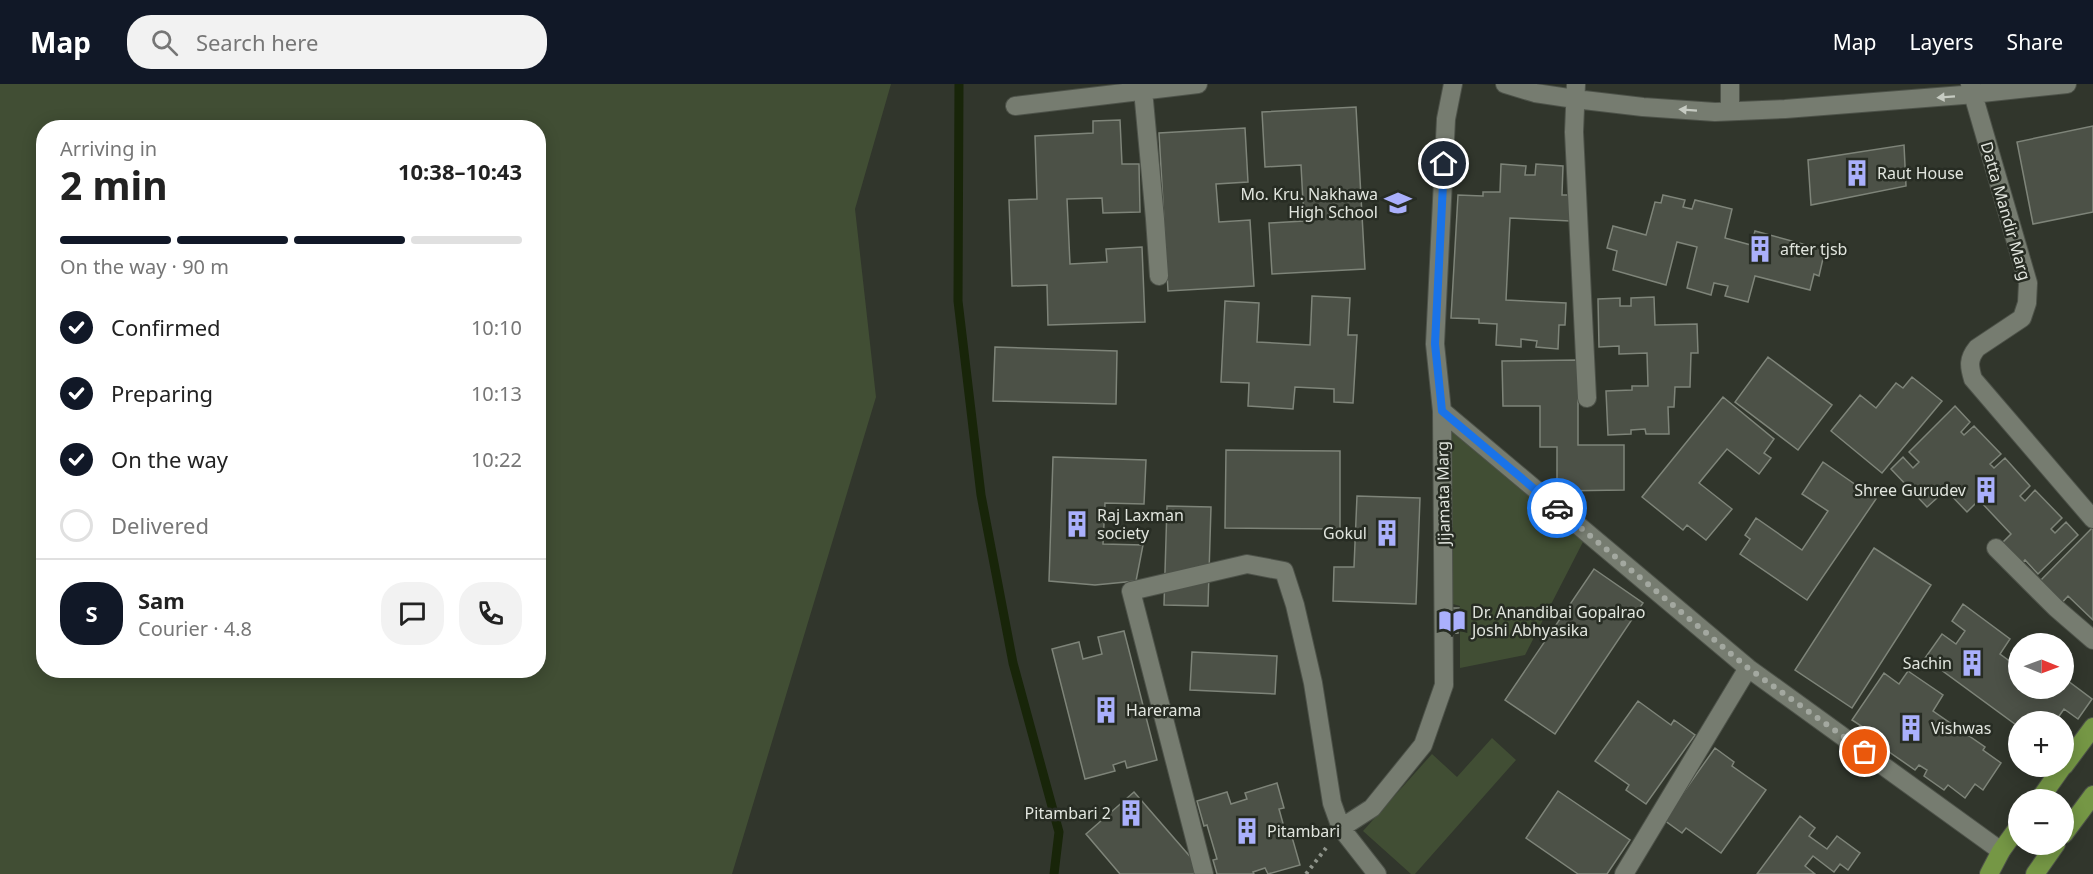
<!DOCTYPE html>
<html lang="en">
<head>
<meta charset="utf-8">
<style>
  body { margin:0; font-family:"Noto Sans",sans-serif; background:#f2f2f2; color:#222; height:100vh; display:flex; flex-direction:column; font-size:22px; white-space:nowrap }
  * { box-sizing:border-box; margin:0 }
  p { font-size:20px; color:#767676 }
  .icon { flex:none; width:33px; height:33px; fill:none; stroke:currentColor; stroke-width:2; stroke-linecap:round; stroke-linejoin:round }
  .map { position:relative; flex:1; overflow:hidden }
  .drawer { position:absolute; left:36px; top:36px; width:510px; height:558px; display:flex; flex-direction:column; background:#fff; border-radius:24px; box-shadow:0 3px 15px #0003 }
  .drawer>* { flex:none }
  .needle { width:39px; rotate:91deg }
  .controls { position:absolute; left:2008px; top:549px; display:grid; gap:12px }
  .controls a { display:grid; place-items:center; width:66px; height:66px; border-radius:50%; background:#fff; box-shadow:0 3px 15px #0003; font-size:30px }
  .pin { position:absolute; display:grid; place-items:center; width:51px; height:51px; color:#fff; margin:-26px; border:3px solid #fff; border-radius:50%; box-shadow:0 2px 6px #0007 }
  .courier { position:absolute; display:grid; place-items:center; width:60px; height:60px; margin:-30px; border:4px solid #1a73e8; border-radius:50%; background:#fff; color:#222; box-shadow:0 2px 8px #0007 }
  .headline em { font-style:normal; font-weight:700 }
  .headline div { display:flex; flex-direction:column-reverse }
  .headline { display:flex; align-items:center; justify-content:space-between; height:102px; padding:0 24px }
  h1 { font-size:39px; font-weight:700; line-height:45px }
  .bar { display:grid; grid-template-columns:repeat(4,1fr); gap:9px 6px; align-content:center; height:72px; padding:0 24px }
  .bar i { height:8px; border-radius:4px; background:#e0e0e0 }
  .bar .selected { background:#111827 }
  .bar p { grid-column:span 4 }
  .line { display:flex; align-items:center; gap:15px; padding:0 24px; border-top:2px solid #e0e0e0 }
  .line div { flex:1 }
  .round { display:grid; place-items:center; flex:none; width:63px; height:63px; border-radius:24px; background:#f2f2f2 }
  ol { padding:0 24px; list-style:none }
  li { display:flex; align-items:center; gap:18px; height:66px }
  li p { margin-inline-start:auto }
  li .icon { padding:6px; border-radius:50%; background:#111827; color:#fff; stroke-width:4 }
  li:last-child { color:#767676 }
  li i { width:33px; height:33px; border:3px solid #e0e0e0; border-radius:50% }
  header { display:flex; align-items:center; gap:36px; box-sizing:border-box; height:84px; padding:0 30px; background:#111827; color:#fff }
  header strong { font-size:28px }
  nav { display:flex; gap:33px; margin-inline-start:auto; font-size:21px }
  .search { width:420px; height:54px; background:#f2f2f2; display:flex; align-items:center; gap:15px; box-sizing:border-box; padding:0 21px; border-radius:24px; color:#767676; font-size:22px }
  .map>svg:first-child { display:block }
  .green { fill:#414e34; fill-rule:evenodd }
  .lines { fill:none; stroke-linecap:round; stroke-linejoin:round }
  .stream { stroke:#182509; stroke-width:9 }
  .building { fill:#4c5147; stroke:#7e8479; stroke-width:1.5 }
  .minor-casing { stroke:#4d5249; stroke-width:20 }
  .major-casing { stroke:#4d5249; stroke-width:20 }
  .path { stroke:#8f948b; stroke-width:4; stroke-dasharray:3 4.5; stroke-linecap:butt }
  .minor { stroke:#767c70; stroke-width:18 }
  .major { stroke:#759745; stroke-width:18 }
  .oneway { fill:#c6cbc2 }
  .done { stroke:#a3a8a0; stroke-width:6; stroke-dasharray:0 10.8 }
  .route { stroke:#1a73e8; stroke-width:8 }
  .labels { text-anchor:middle; stroke-width:5; stroke-linejoin:round; paint-order:stroke }
  .poi-label { font-size:16px; fill:#e1e5de; stroke:#272c23; text-anchor:start }
  .street-label { font-size:16px; fill:#e1e5de; stroke:#272c23 }
</style>
</head>
<body>
<header>
<strong>Map</strong>
<div class="search"><svg class="icon" aria-label="search" viewBox="0 0 24 24"><circle cx="10" cy="10" r="6"/><path d="M15 15l6 6"/></svg>Search here</div>
<nav><a>Map</a><a>Layers</a><a>Share</a></nav>
</header>
<div class="map">
<svg width="2093" height="790" viewBox="0 0 2093 790">
  <rect width="100%" height="100%" fill="#31362c"/>
  <!-- green -->
  <path class="green" d="M0 0H891L855 125 876 313 732 790H0ZM44 44H538V586H44Z
    M1450 340 1584 456 1525 571 1460 584V522L1453 520Z
    M1492 654 1516 676 1415 790H1411L1363 747 1432 670 1457 693Z"/>
  <g class="lines">
    <!-- stream -->
    <path class="stream" d="M959 0 958 217 981 411 1013 579 1059 748 1054 790"/>
  </g>
  <!-- building -->
  <path class="building" d="M1356 23 1365 185 1272 190 1269 139 1304 137 1301 81 1265 83 1262 28Z
    M1120 36 1122 80H1139L1140 128 1103 129 1102 114 1067 115 1070 180 1107 178 1106 165 1142 163 1145 238 1048 241 1047 201 1012 202 1009 116 1037 115 1035 52 1093 49V37Z
    M2093 42V128L2033 140 2017 58Z
    M1245 44 1248 98 1216 100 1219 138 1250 136 1254 202 1168 207 1159 49Z
    M1904 61 1906 102 1811 121 1808 76Z
    M1501 80 1526 82 1525 91H1535L1536 80 1563 82 1562 111H1571L1570 137 1510 134 1506 216 1566 219 1565 241H1559L1558 265 1536 263 1537 257 1521 255V263L1496 261 1497 240 1479 239V235L1451 234 1458 111 1483 112V108H1500Z
    M1663 111 1685 116 1683 123 1692 125 1695 116 1732 125 1725 154 1751 161 1755 147 1825 166 1819 192 1814 190 1810 206 1755 192 1748 218 1725 212 1728 202 1714 199 1711 211 1687 204 1697 163 1677 158 1666 201 1613 186 1617 167 1607 164 1613 142 1646 151 1655 118 1661 119Z
    M1312 212 1350 214 1348 251H1357L1353 319 1334 318V305L1295 303 1293 325 1248 322 1249 299 1221 298 1225 217 1259 219 1257 258 1310 261Z
    M1654 213 1655 241 1697 240 1698 269H1691L1690 303H1675L1674 323H1668L1669 350H1646L1645 345 1631 346V350L1608 351 1606 307 1632 306V302H1648L1647 269 1619 270V262L1599 263 1598 215 1620 214V222H1631V214Z
    M995 263 1117 267 1116 320 993 317Z
    M1768 273 1832 321 1798 366 1735 318Z
    M1578 276V361H1624V406L1557 407V363H1540V322H1503L1502 277Z
    M1912 293 1942 317 1882 389 1831 347 1860 311 1876 324 1896 299 1903 304Z
    M1723 313 1774 355 1764 369 1771 374 1759 390 1727 365 1699 399 1732 425 1706 456 1687 441 1683 446 1642 413Z
    M1955 322 1970 338 1961 348 1964 351 1974 342 2001 370 1990 380 1994 384 2005 374 2030 402 2020 412 2025 417 2035 406 2062 434 2051 445 2055 449 2066 438 2078 451 2038 490 2025 476 2019 483 1999 462 2011 450 1979 416 1967 428 1946 406 1927 423 1891 385 1903 373 1913 384 1919 378 1909 368Z
    M1226 366 1340 367V445L1225 444Z
    M1053 373 1146 376 1144 420 1105 419 1103 460 1143 461 1136 497 1095 501 1049 497Z
    M1823 378 1876 415 1807 516 1740 470 1750 455 1745 451 1756 434 1802 466 1828 427 1802 410Z
    M1357 412 1420 414 1416 520 1333 517 1334 483H1354Z
    M1167 422 1211 423 1208 522 1164 521Z
    M2092 444 2093 445V536L2068 512 2059 522 2039 498Z
    M1874 464 1931 501 1852 624 1795 586Z
    M1594 485 1643 519 1555 650 1505 616Z
    M1963 520 2010 555 2000 570 2019 584V604H2064V594L2092 615 2078 635 2064 625 2057 635 2060 638H2019V643L1925 574 1942 550 1956 560 1965 547 1952 537Z
    M1445 524H1459L1458 549 1446 550Z
    M1124 547 1157 676 1127 684 1125 677 1113 681 1115 687 1085 695 1052 565 1079 558 1083 575 1102 570 1098 553Z
    M1192 568 1277 572 1275 610 1190 606Z
    M1908 587 1943 611 1933 627 1985 663 1983 666 2001 679 1983 706 1975 700 1965 714 1948 701 1944 706 1924 692 1927 686 1919 681 1915 686 1872 656 1875 651 1852 636 1884 589 1899 600Z
    M1638 617 1671 641 1674 636 1695 651 1646 720 1626 706 1629 701 1595 677Z
    M1715 664 1734 678 1732 682 1766 706 1721 769 1686 744 1682 749 1664 736Z
    M1277 699 1284 724 1279 725 1287 754 1292 753 1300 781 1268 790 1265 784 1253 788 1254 790H1217L1213 776 1217 775 1207 741 1204 742 1197 717 1227 708 1231 720 1247 715 1245 709Z
    M1558 707 1630 756 1607 790H1578L1526 754Z
    M1134 708 1200 784 1193 790H1120L1086 750Z
    M1800 732 1815 744 1809 752 1827 765 1837 752 1860 769 1848 786 1840 780 1834 788 1813 772 1805 782 1815 790H1757Z"/>
  <g class="lines">
    <defs>
      <path id="minor" d="M1505 0 1535 9 1575 15 1643 23 1715 28 1785 25 1963 11 2067 0
        M1576 0 1574 48 1587 314
        M1730 0V27
        M1970 0 2028 199 2027 219 2022 234 1977 264C1968 275 1969 282 1973 295L2093 435
        M1143 6 1155 135 1159 192
        M1015 22 1198 0
        M1442 327 1748 584 2001 767
        M1996 464 2056 524 2093 556
        M1341 744 1372 724 1423 661 1444 601 1442 327 1435 260 1446 35 1453 0
        M1204 790 1131 507 1247 480 1284 487 1295 521 1313 599 1332 719 1341 744 1377 790
        M1624 790 1748 584"/>
      <path id="major" d="M2064 682 2093 643
        M2039 716 2063 682
        M2064 750 2093 711
        M1989 790 2001 767 2019 742
        M2035 790 2056 760"/>
    </defs>
    <!-- minor casing -->
    <use href="#minor" class="minor-casing"/>
    <!-- major casing -->
    <use href="#major" class="major-casing"/>
    <!-- path -->
    <path class="path" d="M1306 790 1326 764"/>
    <!-- minor -->
    <use href="#minor" class="minor"/>
    <!-- major -->
    <use href="#major" class="major"/>
  </g>
  <!-- one-way arrows -->
  <defs><path id="oneway-solid" d="M-6-.8H1V-3.2L6.5 0L1 3.2V.8H-6Z" transform="scale(1.5)"/></defs>
  <g class="oneway">
    <use href="#oneway-solid" transform="translate(1946 13) rotate(176)"/>
    <use href="#oneway-solid" transform="translate(1688 26) rotate(-176)"/>
  </g>
  <g class="lines">
    <!-- done -->
    <path class="done" d="M1557 424 1748 584 1865 668"/>
    <!-- route -->
    <path class="route" d="M1444 80 1435 260 1442 327 1557 424"/>
  </g>
  <!-- icons -->
  <defs>
    <symbol id="building-bare" viewBox="-9 -9 18 18"><path d="M-4-6H4V6H1V3H-1V6H-4ZM-2.5-4.3h1.7v1.8h-1.7ZM.8-4.3h1.7v1.8H.8ZM-2.5-1h1.7V.8h-1.7ZM.8-1h1.7V.8H.8Z" fill="#aab0fc" stroke="#272c23" stroke-width="2.5" paint-order="stroke"/></symbol>
    <symbol id="school-bare" viewBox="-9 -9 18 18"><path d="M0-5L7-2L0 1L-7-2ZM-4 1L0 2.5L4 1V4Q0 6-4 4Z" fill="#aab0fc" stroke="#272c23" stroke-width="2.5" paint-order="stroke"/></symbol>
    <symbol id="library-bare" viewBox="-9 -9 18 18"><path d="M-6-4Q-3-5.5-.7-3.5V5Q-3 3-6 4ZM6-4Q3-5.5 .7-3.5V5Q3 3 6 4Z" fill="#aab0fc" stroke="#272c23" stroke-width="2.5" paint-order="stroke"/></symbol>
  </defs>
  <g fill-rule="evenodd">
    <use href="#building-bare" x="1838" y="70" width="38" height="38"/>
    <use href="#school-bare" x="1379" y="100" width="38" height="38"/>
    <use href="#building-bare" x="1741" y="146" width="38" height="38"/>
    <use href="#building-bare" x="1967" y="387" width="38" height="38"/>
    <use href="#building-bare" x="1058" y="421" width="38" height="38"/>
    <use href="#building-bare" x="1368" y="430" width="38" height="38"/>
    <use href="#library-bare" x="1433" y="518" width="38" height="38"/>
    <use href="#building-bare" x="1953" y="560" width="38" height="38"/>
    <use href="#building-bare" x="1087" y="607" width="38" height="38"/>
    <use href="#building-bare" x="1892" y="625" width="38" height="38"/>
    <use href="#building-bare" x="1112" y="710" width="38" height="38"/>
    <use href="#building-bare" x="1228" y="728" width="38" height="38"/>
  </g>
  <g class="labels">
    <!-- poi labels -->
    <g class="poi-label">
      <text x="1877" y="95">Raut House</text>
      <text x="1378" y="116" text-anchor="end">Mo. Kru. Nakhawa<tspan x="1378" dy="18">High School</tspan></text>
      <text x="1780" y="171">after tjsb</text>
      <text x="1966" y="412" text-anchor="end">Shree Gurudev</text>
      <text x="1097" y="437">Raj Laxman<tspan x="1097" dy="18">society</tspan></text>
      <text x="1367" y="455" text-anchor="end">Gokul</text>
      <text x="1472" y="534">Dr. Anandibai Gopalrao<tspan x="1472" dy="18">Joshi Abhyasika</tspan></text>
      <text x="1952" y="585" text-anchor="end">Sachin</text>
      <text x="1126" y="632">Harerama</text>
      <text x="1931" y="650">Vishwas</text>
      <text x="1111" y="735" text-anchor="end">Pitambari 2</text>
      <text x="1267" y="753">Pitambari</text>
    </g>
    <!-- street labels -->
    <g class="street-label">
      <text transform="translate(2006 127) rotate(74)" y="6">Datta Mandir Marg</text>
      <text transform="translate(1443 409) rotate(-91)" y="6">Jijamata Marg</text>
    </g>
  </g>
</svg>
<div class="controls">
<a><svg class="needle" viewBox="-14 -14 28 28"><path d="M0-13l5 13h-10z" fill="#e53935"/><path d="M0 13l5-13h-10z" fill="#767676"/></svg></a>
<a>+</a>
<a>−</a>
</div>
<div class="pin" style="left:1865px;top:668px;background:#ea580c"><svg class="icon" aria-label="bag" viewBox="0 0 24 24"><path d="M5 8h14l-1 12H6zM9 8a3 3 0 0 1 6 0"/></svg></div>
<div class="pin" style="left:1444px;top:80px;background:#1f2937"><svg class="icon" aria-label="home" viewBox="0 0 24 24"><path d="M3 11l9-7 9 7M6 9v11h12V9"/></svg></div>
<div class="courier" style="left:1557px;top:424px"><svg class="icon" aria-label="car" viewBox="0 0 24 24"><path d="M5 17H2v-5l4-1 3-4h7l3 4 3 1v5h-3M9 17h6M6 11h13"/><circle cx="7" cy="17" r="2"/><circle cx="17" cy="17" r="2"/></svg></div>
<section class="drawer">
<div class="headline"><div><h1>2 min</h1><p>Arriving in</p></div><em>10:38–10:43</em></div>
<div class="bar"><i class="selected"></i><i class="selected"></i><i class="selected"></i><i></i><p>On the way · 90 m</p></div>
<ol>
<li><svg class="icon" aria-label="check" viewBox="0 0 24 24"><path d="M5 12l5 5 9-10"/></svg>Confirmed<p>10:10</p></li>
<li><svg class="icon" aria-label="check" viewBox="0 0 24 24"><path d="M5 12l5 5 9-10"/></svg>Preparing<p>10:13</p></li>
<li><svg class="icon" aria-label="check" viewBox="0 0 24 24"><path d="M5 12l5 5 9-10"/></svg>On the way<p>10:22</p></li>
<li><i></i>Delivered</li>
</ol>
<div class="line" style="height:108px"><b class="round" style="background:#111827;color:#fff">S</b><div><b>Sam</b><p>Courier · 4.8</p></div><a class="round"><svg class="icon" aria-label="chat" viewBox="0 0 24 24"><path d="M4 5h16v11H9l-5 4z"/></svg></a><a class="round"><svg class="icon" aria-label="phone" viewBox="0 0 24 24"><path d="M5 4h4l2 5-3 2q2 4 5 5l2-3 5 2v4C11 20 4 13 5 4z"/></svg></a></div>
</section>
</div>
</body>
</html>
